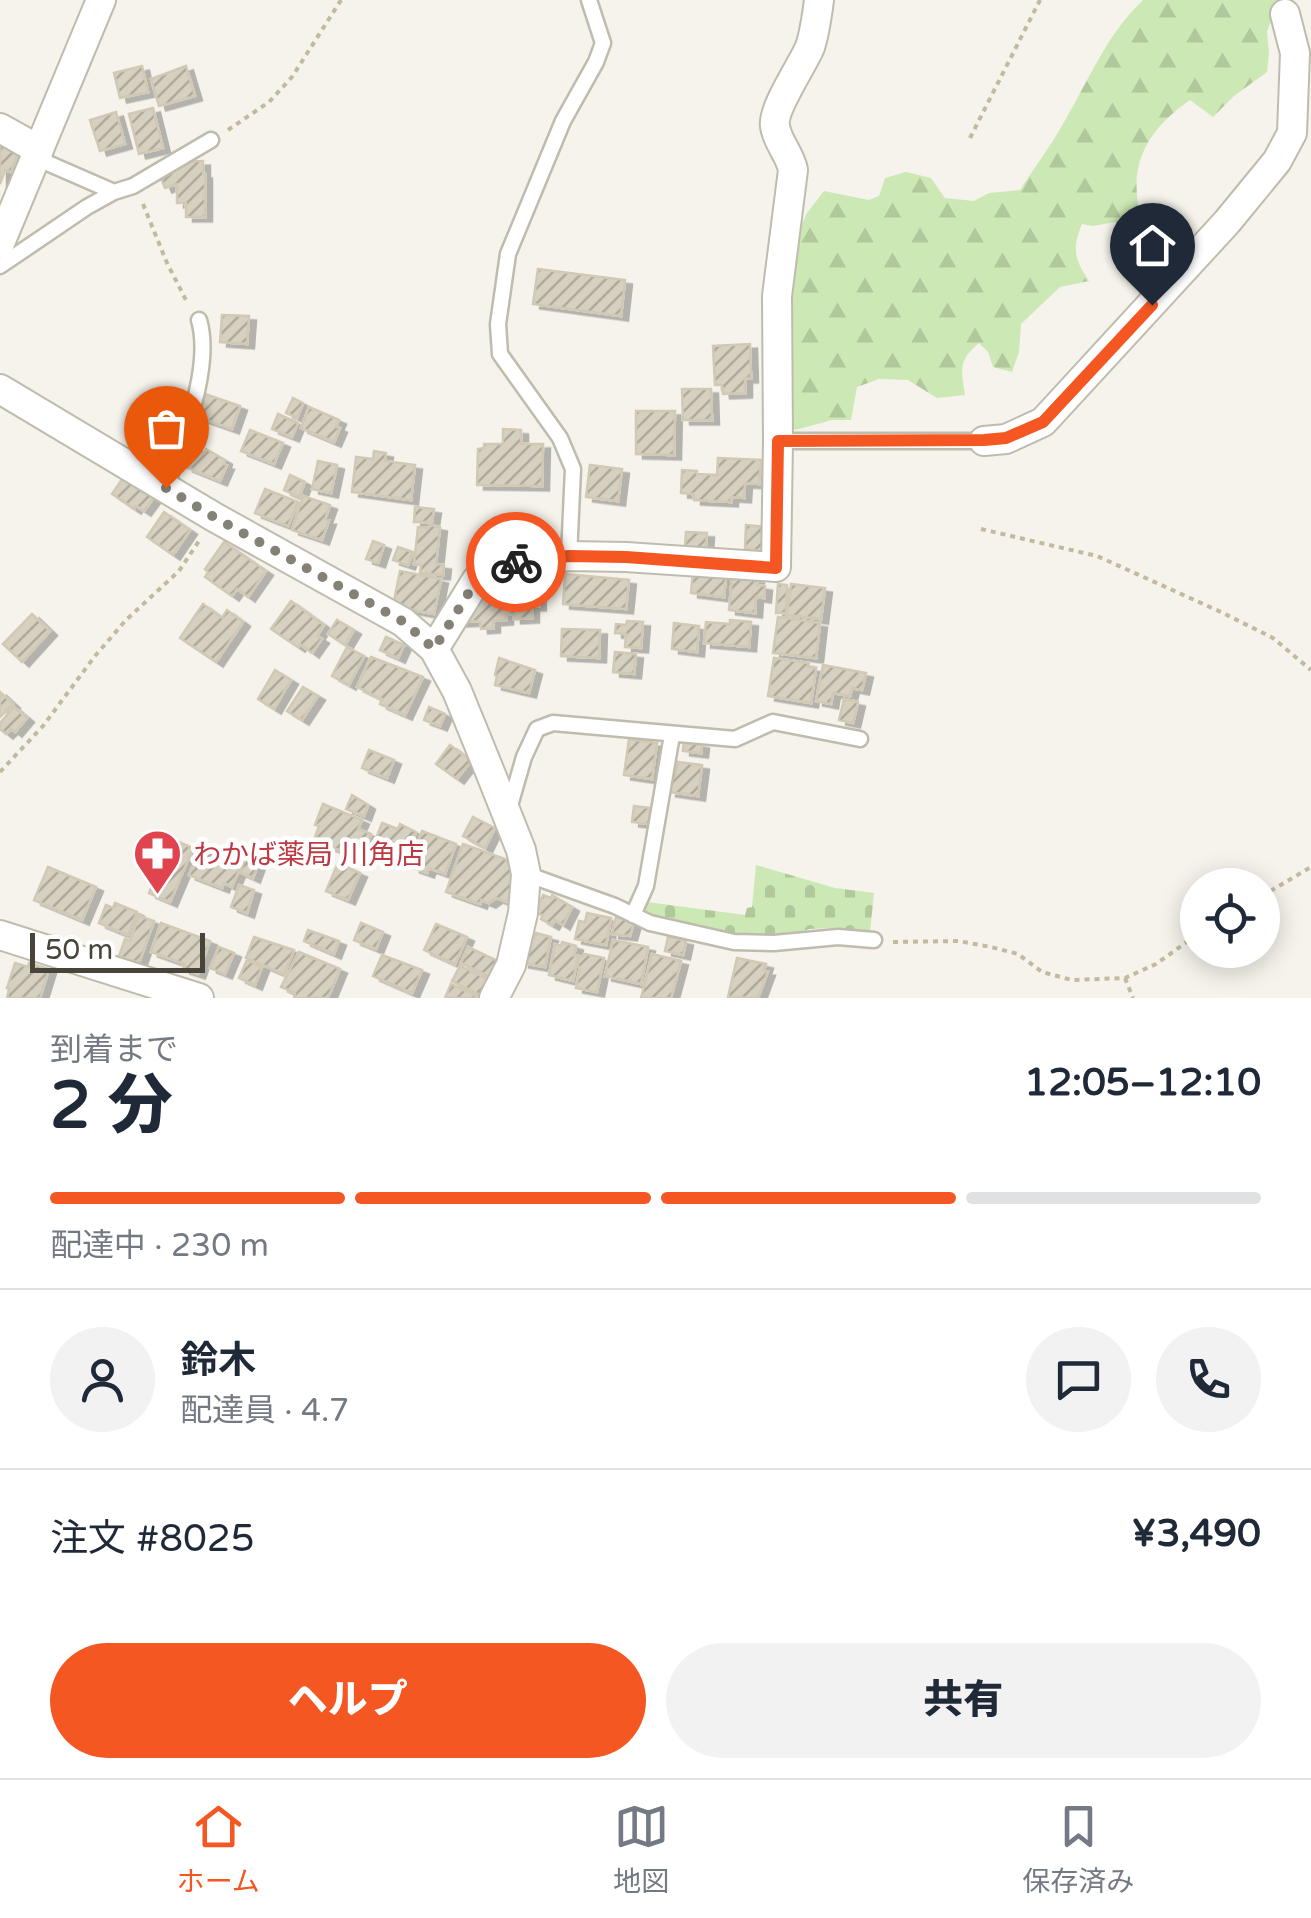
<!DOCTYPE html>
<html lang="ja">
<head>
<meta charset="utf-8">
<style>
  body { margin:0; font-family:"Varela Round","Noto Sans JP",sans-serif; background:#f2f2f3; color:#1f2937; height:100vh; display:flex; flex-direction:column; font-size:38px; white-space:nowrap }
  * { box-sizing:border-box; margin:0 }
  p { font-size:32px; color:#747a83 }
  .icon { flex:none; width:55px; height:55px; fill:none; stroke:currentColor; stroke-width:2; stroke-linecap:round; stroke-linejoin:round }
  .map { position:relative; height:998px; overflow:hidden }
  .drawer { display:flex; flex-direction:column; background:#fff; flex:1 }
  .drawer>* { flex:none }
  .fabs { position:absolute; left:1180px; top:868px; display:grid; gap:20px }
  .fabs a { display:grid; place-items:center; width:100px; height:100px; border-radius:50%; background:#fff; box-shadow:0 5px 25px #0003; font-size:50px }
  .scale { position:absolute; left:30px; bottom:25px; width:175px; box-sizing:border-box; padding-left:10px; border:5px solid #494439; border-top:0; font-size:28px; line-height:35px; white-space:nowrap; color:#494439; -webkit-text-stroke:8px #fff; paint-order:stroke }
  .pin { position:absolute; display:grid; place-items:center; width:85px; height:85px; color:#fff; margin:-102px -42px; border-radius:50% 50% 50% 0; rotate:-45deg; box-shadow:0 0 10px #0007 }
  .pin .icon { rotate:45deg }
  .courier { position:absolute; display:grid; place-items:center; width:100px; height:100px; margin:-50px; border:8px solid #f55722; border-radius:50%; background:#fff; color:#222; box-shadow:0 2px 12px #0007 }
  .overview em { font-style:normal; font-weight:800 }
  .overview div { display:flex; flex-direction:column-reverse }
  .overview { display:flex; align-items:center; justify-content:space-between; height:170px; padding:0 50px }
  h1 { font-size:65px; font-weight:800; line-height:75px }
  .bar { display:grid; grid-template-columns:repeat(4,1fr); gap:15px 10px; align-content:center; height:120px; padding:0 50px }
  .bar i { height:12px; border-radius:8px; background:#e0e1e3 }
  .bar .selected { background:#f55722 }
  .bar p { grid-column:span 4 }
  .line { display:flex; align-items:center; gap:25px; padding:0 50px; border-top:2px solid #e0e1e3 }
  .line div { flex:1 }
  .round { display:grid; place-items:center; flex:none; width:105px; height:105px; border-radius:52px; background:#f2f2f3 }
  .cta { display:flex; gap:20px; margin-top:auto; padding:20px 50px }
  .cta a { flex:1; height:115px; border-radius:60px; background:#f55722; color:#fff; font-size:40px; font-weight:800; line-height:115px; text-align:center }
  .cta a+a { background:#f2f2f3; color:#1f2937 }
  .dock { display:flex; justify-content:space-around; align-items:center; height:140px; border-top:2px solid #e0e1e3; background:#fff; font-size:28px; color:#747a83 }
  .dock a { display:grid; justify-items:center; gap:5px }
  .dock .selected { color:#f55722 }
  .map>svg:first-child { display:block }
  .forest { fill:url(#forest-firs) }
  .cemetery { fill:url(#cemetery-stones) }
  .building { fill:url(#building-hatch); stroke:#d1c9b4; stroke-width:2.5; filter:url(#shadow) }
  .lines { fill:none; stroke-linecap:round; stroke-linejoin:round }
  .lane-casing { stroke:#c0bcad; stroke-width:19 }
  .street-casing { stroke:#c0bcad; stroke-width:32 }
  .path { stroke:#c2b99f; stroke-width:4; stroke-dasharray:5 5; stroke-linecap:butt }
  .lane { stroke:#fff; stroke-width:14 }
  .street { stroke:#fff; stroke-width:28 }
  .done { stroke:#858177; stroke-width:10; stroke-dasharray:0 18 }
  .route { stroke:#f55722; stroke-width:12 }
  .labels { text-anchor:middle; stroke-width:9; stroke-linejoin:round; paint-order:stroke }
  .health-label { font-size:28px; fill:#be3a42; stroke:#fff; text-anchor:start }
</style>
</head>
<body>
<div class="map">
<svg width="1311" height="998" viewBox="0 0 1311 998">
  <defs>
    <pattern id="forest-firs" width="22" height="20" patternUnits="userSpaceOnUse" patternTransform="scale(2.5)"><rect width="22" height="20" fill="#cce8b5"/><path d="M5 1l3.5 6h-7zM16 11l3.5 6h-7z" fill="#b1c89c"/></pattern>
    <pattern id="cemetery-stones" width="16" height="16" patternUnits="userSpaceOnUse" patternTransform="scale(2.5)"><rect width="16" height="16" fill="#cce8b5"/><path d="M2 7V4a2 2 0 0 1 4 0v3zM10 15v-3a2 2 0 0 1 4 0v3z" fill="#b1c89c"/></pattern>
    <pattern id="building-hatch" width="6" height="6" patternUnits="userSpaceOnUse" patternTransform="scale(2.5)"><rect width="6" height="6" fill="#d6d0c0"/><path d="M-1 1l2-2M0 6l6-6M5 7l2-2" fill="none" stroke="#b0aa9d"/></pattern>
    <filter id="shadow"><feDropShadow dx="7" dy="4.5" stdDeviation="0" flood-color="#0004"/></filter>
  </defs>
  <rect width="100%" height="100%" fill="#f5f3eb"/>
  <!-- forest -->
  <path class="forest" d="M1143 0H1280L1267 31 1269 53 1267 72 1234 96 1213 117 1190 100C1164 118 1141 142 1137 175 1135 190 1139 207 1139 222L1130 233 1115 222 1093 226 1082 224C1072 248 1074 259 1089 281L1060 287 1021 324 1019 352 1012 372 993 367 988 352 979 343C958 361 961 369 965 395L937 398 908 380 879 379 857 387 851 420H832L795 430 786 414 785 360 795 239 807 213 824 191 869 200 879 196 885 178 906 172 931 178 945 198 974 201 989 193 1020 190C1034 168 1050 147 1063 124 1088 82 1106 35 1143 0Z"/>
  <!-- cemetery -->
  <path class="cemetery" d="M756 865 835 888 874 893 870 932 830 928 809 929 792 936 762 937 713 932 645 915 647 902 745 915 747 908 752 907Z"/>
  <!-- building -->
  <path class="building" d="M142 66 148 92 120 98 114 73Z
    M186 66 195 96 159 106 151 79Z
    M153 108 163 148 139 154 129 114Z
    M116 112 125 144 100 151 90 120Z
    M0 145 19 151 11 172 5 170 0 184Z
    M203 161V174H205V217H186V203H177V184L165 188 159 173 178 162Z
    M538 269 625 280 621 316 533 304Z
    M222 315 249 316 247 344 220 342Z
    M750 344 751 378H745V393L723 394 722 385H715L713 346Z
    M682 389H711L712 420H683Z
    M205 394 240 406 232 429 198 417Z
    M293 398 303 403 297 418 286 413Z
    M309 407 339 420 336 427 340 428 334 442 301 428Z
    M636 411H675L674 455 636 454Z
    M278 414 298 423 292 437 272 429Z
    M503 429 521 430V444H543L542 486 477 485 478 449 484 448V444H503Z
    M250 430 283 443 274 464 241 451Z
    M194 449 204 453 206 449 225 460 224 464 227 465 220 481 186 467Z
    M374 451 386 453 385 461 415 465 411 500 352 492 356 457 373 459Z
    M718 458 761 460 759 484 745 483 744 498 731 497V502L694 500V494L681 493 682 470 697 471V474L717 475Z
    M318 461 337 465 331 493 312 489Z
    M590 465 622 469 618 501 586 497Z
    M125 475 155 496 144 511 136 506 134 509 112 494Z
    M290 475 305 482 299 497 284 490Z
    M265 489 298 502 288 526 255 513Z
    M303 496 330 505 325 519 329 520 322 540 292 530Z
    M415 507 434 509 432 522H414Z
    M164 512 190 530 173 555 147 537Z
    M430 525 440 527 436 564 444 565 443 575 420 573 421 565 414 564 418 527 429 528Z
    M534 525 535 551 514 552 512 527Z
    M746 525 767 527 765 551 745 549Z
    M686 532 707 533 706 549 685 548Z
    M373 541 384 545 378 563 366 559Z
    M224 542 266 571 248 597 237 589 232 596 205 577 208 572 205 569Z
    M398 547 413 552 408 565 393 560Z
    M400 571 441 579 434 614 393 606Z
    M693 573 726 576 724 597 691 593Z
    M565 574 629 580 626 609 563 604Z
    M732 577 757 579V585L765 586 764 598 756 597 755 613 729 610Z
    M778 584 787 585 786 613H776Z
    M791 584 825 588 821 619 787 615Z
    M538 586 539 606H532V618L514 619V614L506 615V620L493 621V628L481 629 480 621 460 622 478 589Z
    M291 601 324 625 317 636 322 639 312 653 300 644 298 647 271 629Z
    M203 604 222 618 227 610 243 622 216 662 180 638Z
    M32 614 50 631 22 662 3 644Z
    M778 617 820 623 816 658 773 653Z
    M337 620 354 630 345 645 328 634Z
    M730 620 751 622 749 647 704 643 706 622 730 624Z
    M627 621 643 622 641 648 625 647 626 634 615 633 616 624 626 625Z
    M674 623 699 626 697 652 672 649Z
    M562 629 600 630 599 658 561 656Z
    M386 637 404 645 398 658 380 650Z
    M347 647 364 656 349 685 332 676Z
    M615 652 636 654 634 674 613 672Z
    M371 657 423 677 405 715 380 704 382 699 357 687Z
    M499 658 535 670 529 693 495 685 497 676 495 675Z
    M774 658 809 663 808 667 816 668 811 703 768 696Z
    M823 665 866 673 862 690 852 688 850 696 833 693 831 704 816 701Z
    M275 670 291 680 274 709 258 699Z
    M303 687 318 696 302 720 287 711Z
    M0 692 13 704 0 717Z
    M844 699 858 702 853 723 839 720Z
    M14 707 27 718 15 732 11 729 6 734 0 729V723Z
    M429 707 445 714 440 726 424 720Z
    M629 739 657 743 652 779 624 775Z
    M684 741 702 744 701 753 683 751Z
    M450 745 471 761 457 779 436 764Z
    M369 750 394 760 387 778 362 768Z
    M678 762 702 765 698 796 669 792 671 777H675Z
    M352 795 368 805 364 816 346 809Z
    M323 804 362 820 358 829 371 834 362 859 328 846 329 842 315 837 319 826 315 825Z
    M634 806 651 808 649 824 632 822Z
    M473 817 495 828 485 848 463 836Z
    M382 823 398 829 400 824 416 832 404 862 372 849Z
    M422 831 456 844 445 874 429 868 427 873 413 868 415 862 411 861Z
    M171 839 193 848 170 902 149 893Z
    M463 844 513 862 517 873 507 902 496 898 489 903 481 900 480 904 446 892Z
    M201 847 222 855 220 862 239 870 232 887 224 883 222 888 189 875Z
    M246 857 259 862 253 878 240 872Z
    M338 863 360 873 348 900 326 891Z
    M48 867 96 887 82 920 34 900Z
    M239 885 254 890 247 913 231 907Z
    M543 895 551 898 552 895 572 907 563 925 555 920 552 925 541 919 543 916 535 912Z
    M115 903 137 912 128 935 99 923 106 905 113 908Z
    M587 913 611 918 606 945 575 939 579 921 585 922Z
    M139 916 154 921 139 963 119 956 125 939 130 941Z
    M616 917 634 922 630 936 612 934Z
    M161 923 210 941 198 974 183 969 185 964 151 952Z
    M361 923 383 932 376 949 354 940Z
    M436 924 467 937 455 964 424 950Z
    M308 930 339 941 334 954 304 941Z
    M536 933 551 937 545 967 522 963 527 937 534 938Z
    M254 937 294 950 284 974 246 958Z
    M668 937 686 941 683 955 665 951Z
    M613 940 648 947 641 984 605 976Z
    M562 942 576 946 574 956H578L573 981 549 975 555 944 561 946Z
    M219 947 234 953 225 974 210 968Z
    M468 947 500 962 492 978 461 963Z
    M299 952 340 969 328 998H294L295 993 281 987Z
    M584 954 604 958 597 992 576 988 580 967 577 966 579 957H583Z
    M652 954 681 961 671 998H641Z
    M382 955 422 970 412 993 373 976Z
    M737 958 766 964 764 970 768 971 758 998 728 997Z
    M247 960 262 967 255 985 239 978Z
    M15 963 28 967 29 963 49 969 40 998H7L9 989 7 988Z
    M460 966 492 981 484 997 452 981Z
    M451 984 481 998H445Z"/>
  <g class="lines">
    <defs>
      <path id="lane" d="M36 158 114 192
        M0 266 87 207 114 192 133 186 211 140
        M778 441H984
        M166 488C182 441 213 368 199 320
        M569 556 573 469 560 438 500 354 498 324 508 254 563 121 596 62 603 43 589 0
        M509 809 524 757 537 729 553 723 735 739 773 722 860 739
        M526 874 615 906 650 923 734 942 774 943 838 937 874 940
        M633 915 646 886 672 735"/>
      <path id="street" d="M0 128 39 150
        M0 243 101 0
        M0 389 214 517 403 622 434 649 457 691 492 777 521 850 526 874 523 913 511 965 494 998
        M984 441 1006 439 1043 422 1227 222 1277 161 1292 133 1295 53 1285 14
        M434 649 476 581 493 565 569 556 626 557 776 567 778 441 777 296 793 170C790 154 777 142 775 126 772 109 802 66 810 47 815 32 817 15 819 0
        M0 935 199 998"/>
    </defs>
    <!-- lane casing -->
    <use href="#lane" class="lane-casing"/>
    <!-- street casing -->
    <use href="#street" class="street-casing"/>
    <!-- path -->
    <path class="path" d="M228 130 269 102 292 77 341 0
      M970 138 1040 0
      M143 204 167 263 188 304
      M981 529 1097 556 1221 612 1273 638 1311 670
      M0 772 43 726 95 656 126 620 179 571 201 538
      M1262 896 1311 867
      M893 942 958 941 991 947 1018 954 1042 972 1072 980 1125 978 1156 964 1198 934
      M1125 978 1133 998"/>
    <!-- lane -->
    <use href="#lane" class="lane"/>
    <!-- street -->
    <use href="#street" class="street"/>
  </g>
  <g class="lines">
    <!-- done -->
    <path class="done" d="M166 488 214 517 404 622 434 649 476 581 493 565 516 562"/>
    <!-- route -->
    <path class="route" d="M516 562 569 556 626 557 776 568 778 441 984 440 1006 438 1043 422 1152 305"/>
  </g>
  <!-- icons -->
  <defs>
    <symbol id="pharmacy-pin" viewBox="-11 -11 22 30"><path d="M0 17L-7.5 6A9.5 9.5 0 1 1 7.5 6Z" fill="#e0444e" stroke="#fff"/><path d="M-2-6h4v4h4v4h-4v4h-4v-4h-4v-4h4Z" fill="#fff"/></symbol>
  </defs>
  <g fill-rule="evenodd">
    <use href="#pharmacy-pin" x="130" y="826" width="55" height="75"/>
  </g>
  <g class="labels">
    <!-- health labels -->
    <g class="health-label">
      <text x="193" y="864">わかば薬局 川角店</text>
    </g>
  </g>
</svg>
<div class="fabs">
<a><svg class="icon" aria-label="locate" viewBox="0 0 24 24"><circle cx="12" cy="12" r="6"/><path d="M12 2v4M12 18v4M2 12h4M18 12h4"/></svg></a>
</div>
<div class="scale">50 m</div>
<div class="pin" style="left:166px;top:488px;background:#ea580c"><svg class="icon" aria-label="bag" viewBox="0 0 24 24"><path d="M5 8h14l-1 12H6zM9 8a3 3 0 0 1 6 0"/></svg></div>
<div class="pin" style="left:1152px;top:305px;background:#1f2937"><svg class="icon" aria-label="home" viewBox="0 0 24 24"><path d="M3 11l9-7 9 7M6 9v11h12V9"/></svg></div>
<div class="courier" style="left:516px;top:562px"><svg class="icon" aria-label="bike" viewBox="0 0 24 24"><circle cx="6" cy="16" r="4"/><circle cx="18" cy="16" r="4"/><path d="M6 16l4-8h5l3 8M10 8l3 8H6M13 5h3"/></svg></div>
</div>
<section class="drawer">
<div class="overview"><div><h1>2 分</h1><p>到着まで</p></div><em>12:05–12:10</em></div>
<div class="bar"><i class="selected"></i><i class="selected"></i><i class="selected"></i><i></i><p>配達中 · 230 m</p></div>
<div class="line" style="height:180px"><a class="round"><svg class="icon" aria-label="person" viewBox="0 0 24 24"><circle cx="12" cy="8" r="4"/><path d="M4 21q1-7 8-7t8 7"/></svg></a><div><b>鈴木</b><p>配達員 · 4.7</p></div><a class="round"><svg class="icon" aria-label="chat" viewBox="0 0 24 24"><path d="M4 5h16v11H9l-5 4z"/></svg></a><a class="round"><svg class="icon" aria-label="phone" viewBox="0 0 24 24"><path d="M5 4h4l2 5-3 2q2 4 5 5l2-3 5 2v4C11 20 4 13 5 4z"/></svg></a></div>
<div class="line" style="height:130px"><div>注文 #8025</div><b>¥3,490</b></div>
<div class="cta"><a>ヘルプ</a><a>共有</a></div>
</section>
<nav class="dock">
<a class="selected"><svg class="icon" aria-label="home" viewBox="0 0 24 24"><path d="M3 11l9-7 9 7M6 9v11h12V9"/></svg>ホーム</a>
<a><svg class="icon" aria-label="map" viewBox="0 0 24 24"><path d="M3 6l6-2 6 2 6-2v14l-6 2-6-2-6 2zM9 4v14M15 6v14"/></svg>地図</a>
<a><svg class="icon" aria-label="saved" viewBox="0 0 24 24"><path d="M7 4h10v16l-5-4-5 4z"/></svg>保存済み</a>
</nav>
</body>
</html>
